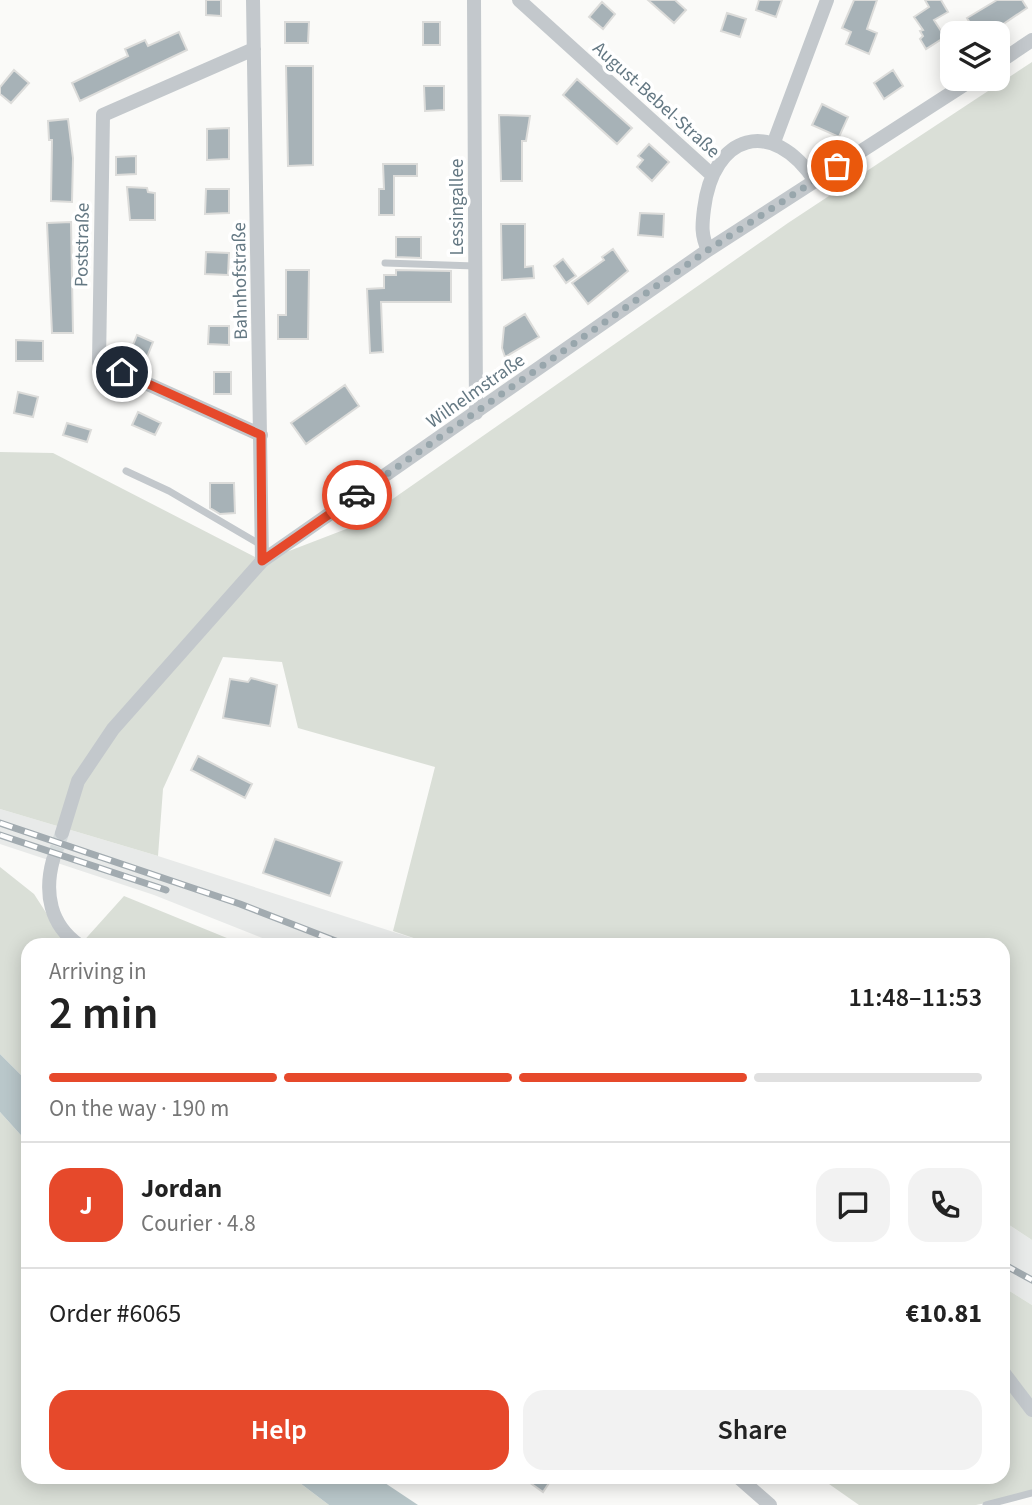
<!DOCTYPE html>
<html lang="en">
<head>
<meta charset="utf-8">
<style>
  body { margin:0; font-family:"Source Sans 3",sans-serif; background:#f2f2f2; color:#222; height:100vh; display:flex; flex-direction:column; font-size:26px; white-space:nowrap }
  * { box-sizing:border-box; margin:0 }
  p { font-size:23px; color:#767676 }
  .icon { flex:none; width:38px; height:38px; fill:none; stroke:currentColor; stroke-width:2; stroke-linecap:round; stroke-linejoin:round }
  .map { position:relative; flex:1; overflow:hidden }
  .side { position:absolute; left:21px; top:938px; width:989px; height:546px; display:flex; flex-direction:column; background:#fff; border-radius:21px; box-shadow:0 4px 18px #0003 }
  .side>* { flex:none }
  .buttons { position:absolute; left:940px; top:21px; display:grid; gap:14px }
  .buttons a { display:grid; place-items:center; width:70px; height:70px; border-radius:14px; background:#fff; box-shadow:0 4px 18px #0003; font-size:35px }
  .pin { position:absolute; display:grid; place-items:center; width:60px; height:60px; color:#fff; margin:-30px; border:4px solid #fff; border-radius:50%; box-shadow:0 2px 7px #0007 }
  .courier { position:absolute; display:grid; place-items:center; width:70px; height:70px; margin:-35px; border:5px solid #e6492b; border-radius:50%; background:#fff; color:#222; box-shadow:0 2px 9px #0007 }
  .head em { font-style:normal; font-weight:600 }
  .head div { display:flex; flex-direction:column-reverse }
  .head { display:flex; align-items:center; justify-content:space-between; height:119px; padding:0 28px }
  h1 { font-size:46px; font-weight:600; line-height:52px }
  .bar { display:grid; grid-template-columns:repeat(4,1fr); gap:10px 7px; align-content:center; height:84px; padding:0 28px }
  .bar i { height:9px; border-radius:5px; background:#e0e0e0 }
  .bar .selected { background:#e6492b }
  .bar p { grid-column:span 4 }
  .line { display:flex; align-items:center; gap:18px; padding:0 28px; border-top:2px solid #e0e0e0 }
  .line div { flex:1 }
  .round { display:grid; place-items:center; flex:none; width:74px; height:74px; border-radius:21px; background:#f2f2f2 }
  .action { display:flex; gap:14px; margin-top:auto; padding:14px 28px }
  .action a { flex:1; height:80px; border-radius:21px; background:#e6492b; color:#fff; font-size:28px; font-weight:600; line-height:80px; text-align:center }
  .action a+a { background:#f2f2f2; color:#222 }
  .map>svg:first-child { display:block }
  .built { fill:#e8eae9 }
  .green { fill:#dadfd7 }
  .water { fill:#b9c7ca }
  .building { fill:#a7b2b7; stroke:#dcdcda; stroke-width:2 }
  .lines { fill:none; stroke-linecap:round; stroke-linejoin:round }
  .minor-tunnel { stroke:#d4dadb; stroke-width:14; stroke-dasharray:14 7; stroke-linecap:butt }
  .service { stroke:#c3c8cc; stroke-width:7 }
  .minor { stroke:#c3c8cc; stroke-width:14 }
  .rail-casing { stroke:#a2abb0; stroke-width:7 }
  .rail { stroke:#fff; stroke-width:4.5; stroke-dasharray:13; stroke-linecap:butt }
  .done { stroke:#98a6ac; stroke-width:7; stroke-dasharray:0 12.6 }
  .route { stroke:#e6492b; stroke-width:9 }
  .labels { text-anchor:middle; stroke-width:7; stroke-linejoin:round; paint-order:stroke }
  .street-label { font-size:19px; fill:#647883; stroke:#fff }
</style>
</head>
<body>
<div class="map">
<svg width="1032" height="1505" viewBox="0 0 1032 1505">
  <rect width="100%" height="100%" fill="#fafaf8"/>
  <!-- built -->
  <path class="built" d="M0 809 158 856 434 945H280L154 895 0 844Z
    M1003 1221 1032 1240V1305L1003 1287Z"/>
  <!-- green -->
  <path class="green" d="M1032 62V1240L1003 1221V945H434L393 931 435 767 298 728 282 662 223 657 163 789 158 856 0 809V452L53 453 263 561 354 526 788 223Z
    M0 867 34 894 67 945H28V1082L0 1054Z
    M124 896 244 945H80Z
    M0 1112 28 1143V1477H292L329 1505H0Z
    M1003 1287 1032 1305V1494L976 1505H859L819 1477H1003Z"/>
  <!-- water -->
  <path class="water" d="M0 1054 28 1082V1143L0 1112Z
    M292 1477H376L418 1505H329Z"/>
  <!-- building -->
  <path class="building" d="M206 0H221V16L206 15Z
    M648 0H675L686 10 674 23Z
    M759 0H782L776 17 756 10Z
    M854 0H877L867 29 877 33 869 54 846 44 851 32 842 28Z
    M925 0H941L948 12 934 20 945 37 926 49 920 39 923 36 920 31 923 30 914 17 929 7Z
    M997 0H1022L1027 8 990 33H976L967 18Z
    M602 2 615 14 603 29 589 17Z
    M727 13 746 19 740 37 721 31Z
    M285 22H309L308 43H285Z
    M423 22H440V45H423Z
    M179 32 187 50 80 101 72 83 128 56 125 49 145 40 148 46Z
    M286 66H313V165L288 166Z
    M14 70 29 83 11 103 0 94V87Z
    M893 70 903 86 884 99 874 83Z
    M577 79 632 128 617 144 563 95Z
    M424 86H444V110L425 111Z
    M822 104 848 117 839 137 812 125Z
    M499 115 530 116 526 141H522V181H501Z
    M68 119 73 158 72 202 51 201 52 140H49L48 121Z
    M229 128V159L207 160V129Z
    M649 144 669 162 652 181 637 167 643 160 638 156Z
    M136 156V174L116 175V157Z
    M383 164H417V176H394V215H379V189H384Z
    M127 187 147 188 148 192 155 193V220H130Z
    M206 189H229V213L205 214Z
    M640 213 664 214 663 237 638 235Z
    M71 222 73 333H52L47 223Z
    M501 224H525V267L533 266 534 278 502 280Z
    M396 237H421V258L396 257Z
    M613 249 628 271 588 304 572 283 604 260 602 257Z
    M206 252 229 253 228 275 205 274Z
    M563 259 576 276 566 283 554 266Z
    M286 270H309L308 339H278V315H286Z
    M396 270 451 271V302H381L383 352 370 353 367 289 384 288V275H396Z
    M525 314 539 337 505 357 502 348 504 327Z
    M209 326H229V345L208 344Z
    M137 335 153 342 145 362 129 355Z
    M16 340 43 341V361H16Z
    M214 372H231V394H214Z
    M345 385 359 406 306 444 291 423Z
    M18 392 38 397 33 417 14 413Z
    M138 412 161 423 155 435 132 425Z
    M67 423 91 430 87 442 63 435Z
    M210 483H234L235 513 220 514 210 508Z
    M251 678 277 685 270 726 223 718 230 679 248 682Z
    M198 756 252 784 245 798 191 770Z
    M275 839 342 862 330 896 263 873Z
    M522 1477H553L543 1492Z"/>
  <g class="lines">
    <!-- minor-tunnel -->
    <path class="minor-tunnel" d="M53 860 62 833"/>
    <!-- service -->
    <path class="service" d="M385 263 475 266
      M126 471 169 491 261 545
      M986 1505 1032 1493"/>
    <!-- minor -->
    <path class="minor" d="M253 0 262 561
      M474 0 476 413
      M519 0 712 175
      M254 49 103 115 99 362 261 435
      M998 63 1032 40
      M774 142 827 0
      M708 250C701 235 702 225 704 209 713 134 772 116 815 181
      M62 833 78 781 113 729 262 561 708 250 973 79
      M53 860C44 893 50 925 79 945
      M1003 1372 1032 1410
      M738 1477 770 1505"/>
    <defs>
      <path id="rail" d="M0 823 240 904 346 945
        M0 835 166 890
        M1003 1264 1032 1280"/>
    </defs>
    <!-- rail casing -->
    <use href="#rail" class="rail-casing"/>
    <!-- rail -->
    <use href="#rail" class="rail"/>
  </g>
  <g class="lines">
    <!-- done -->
    <path class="done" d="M357 495 708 250 837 166"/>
    <!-- route -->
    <path class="route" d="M122 372 261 435 262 561 357 495"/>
  </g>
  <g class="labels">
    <!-- street labels -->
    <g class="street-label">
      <text transform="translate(657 99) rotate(42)" y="7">August-Bebel-Straße</text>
      <text transform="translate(456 207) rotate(-90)" y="7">Lessingallee</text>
      <text transform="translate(81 245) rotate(-89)" y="7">Poststraße</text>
      <text transform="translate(239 281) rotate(-91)" y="7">Bahnhofstraße</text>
      <text transform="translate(475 390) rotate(-35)" y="7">Wilhelmstraße</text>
    </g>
  </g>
</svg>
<div class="buttons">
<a><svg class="icon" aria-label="layers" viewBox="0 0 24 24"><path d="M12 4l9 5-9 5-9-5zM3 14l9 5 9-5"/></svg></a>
</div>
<div class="pin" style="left:837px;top:166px;background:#ea580c"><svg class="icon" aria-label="bag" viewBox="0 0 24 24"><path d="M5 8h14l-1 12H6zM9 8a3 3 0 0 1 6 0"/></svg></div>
<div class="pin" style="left:122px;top:372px;background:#1f2937"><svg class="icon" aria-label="home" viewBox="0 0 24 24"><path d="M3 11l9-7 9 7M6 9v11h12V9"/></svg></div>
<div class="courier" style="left:357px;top:495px"><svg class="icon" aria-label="car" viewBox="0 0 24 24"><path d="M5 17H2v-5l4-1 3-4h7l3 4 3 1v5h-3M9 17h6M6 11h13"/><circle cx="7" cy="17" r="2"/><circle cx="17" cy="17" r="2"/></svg></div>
<section class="side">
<div class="head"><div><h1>2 min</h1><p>Arriving in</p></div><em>11:48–11:53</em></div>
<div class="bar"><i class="selected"></i><i class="selected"></i><i class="selected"></i><i></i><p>On the way · 190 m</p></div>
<div class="line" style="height:126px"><b class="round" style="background:#e6492b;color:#fff">J</b><div><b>Jordan</b><p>Courier · 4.8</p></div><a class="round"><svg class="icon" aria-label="chat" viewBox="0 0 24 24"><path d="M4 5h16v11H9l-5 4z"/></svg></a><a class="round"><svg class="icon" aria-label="phone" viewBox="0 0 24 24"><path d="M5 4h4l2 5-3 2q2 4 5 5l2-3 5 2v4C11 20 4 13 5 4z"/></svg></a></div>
<div class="line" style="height:91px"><div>Order #6065</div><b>€10.81</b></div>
<div class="action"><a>Help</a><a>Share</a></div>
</section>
</div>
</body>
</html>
